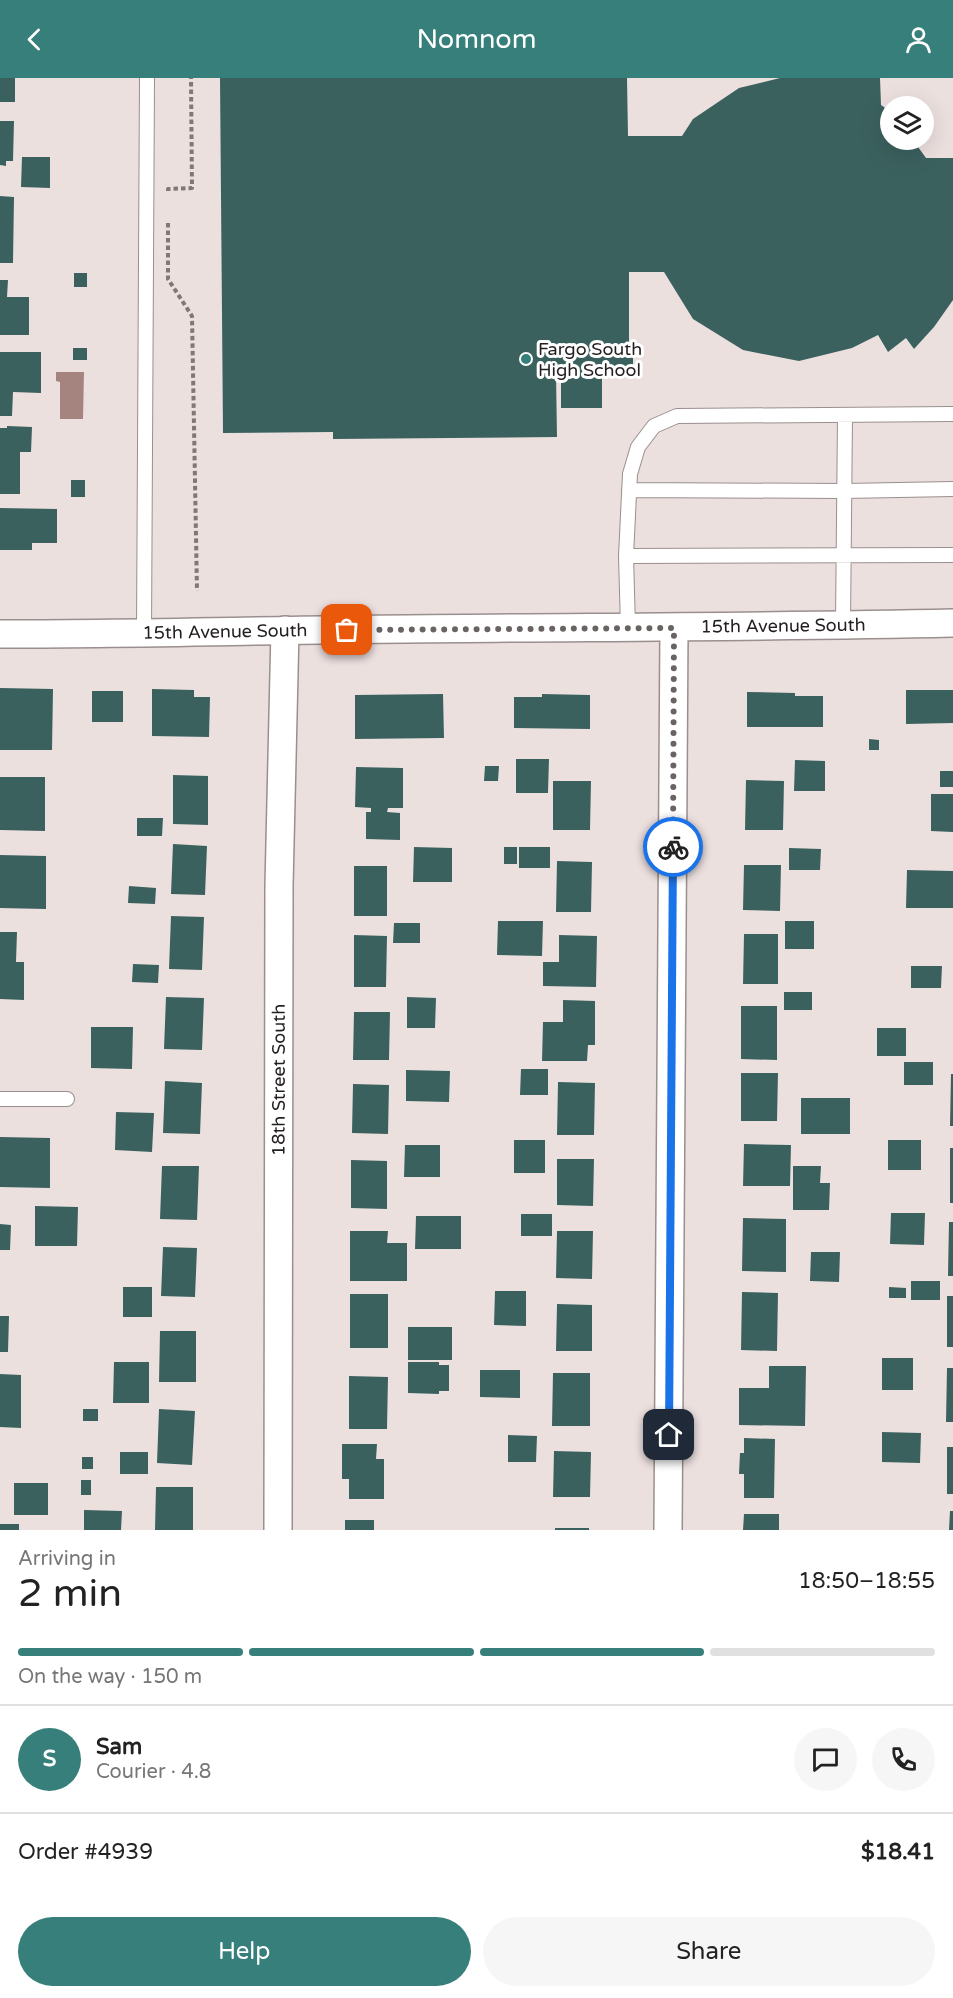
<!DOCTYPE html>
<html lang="en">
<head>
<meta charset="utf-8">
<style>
  body { margin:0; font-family:"Varela Round",sans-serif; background:#f6f6f6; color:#222; height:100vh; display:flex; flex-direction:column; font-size:22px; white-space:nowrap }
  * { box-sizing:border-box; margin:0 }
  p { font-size:20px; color:#767676 }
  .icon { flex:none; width:33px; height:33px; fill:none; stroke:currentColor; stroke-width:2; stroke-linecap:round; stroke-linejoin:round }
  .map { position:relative; height:1452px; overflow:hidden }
  .panel { display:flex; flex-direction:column; background:#fff; flex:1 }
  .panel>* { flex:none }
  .controls { position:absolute; left:880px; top:18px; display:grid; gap:12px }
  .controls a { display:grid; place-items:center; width:54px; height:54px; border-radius:50%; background:#fff; box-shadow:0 6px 24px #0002; font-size:30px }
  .pin { position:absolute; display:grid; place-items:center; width:51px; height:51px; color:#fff; margin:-26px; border-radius:12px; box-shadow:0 3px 9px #0006 }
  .courier { position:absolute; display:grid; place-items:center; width:60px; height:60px; margin:-30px; border:4px solid #1a73e8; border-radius:50%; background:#fff; color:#222; box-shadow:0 2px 8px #0007 }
  .overview em { font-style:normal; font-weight:600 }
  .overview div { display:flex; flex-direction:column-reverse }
  .overview { display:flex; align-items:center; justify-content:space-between; height:102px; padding:0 18px }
  h1 { font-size:39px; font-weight:600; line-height:45px }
  .bar { display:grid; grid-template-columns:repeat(4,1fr); gap:9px 6px; align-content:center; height:72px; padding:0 18px }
  .bar i { height:8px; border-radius:4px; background:#e0e0e0 }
  .bar .selected { background:#377f7b }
  .bar p { grid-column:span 4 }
  .line { display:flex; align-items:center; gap:15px; padding:0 18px; border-top:2px solid #e0e0e0 }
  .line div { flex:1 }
  .round { display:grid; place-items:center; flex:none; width:63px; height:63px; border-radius:32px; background:#f6f6f6 }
  .primary-button { display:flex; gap:12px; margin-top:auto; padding:12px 18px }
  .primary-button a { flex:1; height:69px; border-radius:36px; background:#377f7b; color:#fff; font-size:24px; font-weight:600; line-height:69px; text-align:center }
  .primary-button a+a { background:#f6f6f6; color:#222 }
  header { display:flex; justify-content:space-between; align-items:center; height:78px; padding:0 18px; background:#377f7b; color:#fff; font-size:27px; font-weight:600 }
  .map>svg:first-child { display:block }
  .water { fill:#a5837f }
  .building { fill:#3b615e }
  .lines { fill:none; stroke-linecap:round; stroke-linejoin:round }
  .lane-casing { stroke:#9a8f8e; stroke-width:16 }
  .street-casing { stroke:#9a8f8e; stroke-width:30 }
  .path { stroke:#7f7877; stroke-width:4; stroke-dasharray:4.5 3; stroke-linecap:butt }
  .lane { stroke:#fff; stroke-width:14 }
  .street { stroke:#fff; stroke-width:27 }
  .done { stroke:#696362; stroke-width:6; stroke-dasharray:0 10.8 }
  .route { stroke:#1a73e8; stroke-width:8 }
  .poi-dot { fill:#377f7b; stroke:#fff; stroke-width:2 }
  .labels { text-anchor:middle; stroke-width:6; stroke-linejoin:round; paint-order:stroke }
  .poi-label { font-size:18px; fill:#231f1e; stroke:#fff; text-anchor:start }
  .street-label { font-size:18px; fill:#231f1e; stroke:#fff }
</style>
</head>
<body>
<header><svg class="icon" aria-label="back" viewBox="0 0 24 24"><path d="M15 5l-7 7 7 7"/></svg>Nomnom<svg class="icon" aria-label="person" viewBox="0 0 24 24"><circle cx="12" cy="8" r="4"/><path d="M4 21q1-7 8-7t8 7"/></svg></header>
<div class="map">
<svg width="953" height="1452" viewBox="0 0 953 1452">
  <rect width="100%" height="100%" fill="#ece0df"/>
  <!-- water -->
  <path class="water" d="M56 294H84L83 341H60V304L56 303Z"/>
  <!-- building -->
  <path class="building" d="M0 0H15V24H0Z
    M220 0H627L628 58H682L693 41 739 10 780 0H880L881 27 891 34V62H913L926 80H953V222L934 249 914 271 906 260 888 274 878 257 852 270 799 283 743 272 693 241 664 194H629V271H633V296H602V330H561V296H556L557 359 333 361V354L223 355Z
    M0 43H14L13 83H6V88L0 87Z
    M22 79H50V110L21 109Z
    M0 118 14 119 13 185H0Z
    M74 195H87V209H74Z
    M0 202H8L7 219H29V257H0Z
    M73 270H87V282H73Z
    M0 274H41V315L13 314 12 338H0Z
    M7 348 32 349 31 374H20V416H0V350H7Z
    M71 402H85V419H71Z
    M0 430 57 431V465H32V472H0Z
    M0 610 53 611 52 672H0Z
    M152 611 194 612V619H210L209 659 152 658Z
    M906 612H953V645L906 646Z
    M92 613H123V644H92Z
    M747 614 795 615V618H823V649H747Z
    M443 616 444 660 355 661V617Z
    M542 616 590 617V651L514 650V619H542Z
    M869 661 879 662V672H869Z
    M516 681H549L548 715H516Z
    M795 682 825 683V713H794Z
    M485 688H499L498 703H484Z
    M356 689 403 690V730H388L387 734 400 735V762L366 761V734H371V730L355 729Z
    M940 693H953V709H940Z
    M173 697 208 698V747L173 746Z
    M0 699H45V753L0 752Z
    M746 702 784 703 783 752H745Z
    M553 703H591L590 752H553Z
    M931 716H953V754L931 753Z
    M137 740H163L162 758H137Z
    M173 766 207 768 205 817 171 816Z
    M414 769 452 770V804H413Z
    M504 769H517V786H504Z
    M519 769H550V790H519Z
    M789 770 821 771 820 792H789Z
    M0 777 46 778V831L0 830Z
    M557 783 592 784 591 834H556Z
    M744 787H781L780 833 743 832Z
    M354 788H387V838H354Z
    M907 792 953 793V830H906Z
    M129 808 156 810 155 826 128 825Z
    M171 838 204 839 202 892 169 891Z
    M498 843H543L542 878 497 877Z
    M785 843H814V871H785Z
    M394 845H420V865H393Z
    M0 854H17L16 884H24V922L0 921Z
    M744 856H778V906H743Z
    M354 857 387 858 386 909H354Z
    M559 857 597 858 596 909 543 908V884H559Z
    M133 886 159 887 158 905 132 904Z
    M911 888H942L941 910H911Z
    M784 914H812V932H784Z
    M166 919 204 920 202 972 164 971Z
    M407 919 436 920 435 950H407Z
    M563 922 595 923V967H588L587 983H542L543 944H563Z
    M741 928H777V982L741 981Z
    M354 934H390L389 982H353Z
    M91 949H133L132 991 91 990Z
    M877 950H906V978H877Z
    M904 984H933V1007H904Z
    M521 991H548V1017H520Z
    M406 992 450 993 449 1024 406 1023Z
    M741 995H778L777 1043H741Z
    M951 996H953V1048H950Z
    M165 1003 202 1005 200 1056 163 1055Z
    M558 1004 595 1005 594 1057H557Z
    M353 1006 389 1007 388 1056 352 1055Z
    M801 1020H850V1056H801Z
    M116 1034 154 1035 152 1074 115 1072Z
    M0 1059 50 1060V1110L0 1109Z
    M514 1062H545V1095H514Z
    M888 1062H921V1092H888Z
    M744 1066 791 1067 790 1108H743Z
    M405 1067H440V1099H404Z
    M950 1070H953V1125H950Z
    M557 1081H594L593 1128 557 1127Z
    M351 1082 387 1083V1131L351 1130Z
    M162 1088H199L197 1142 160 1141Z
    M793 1088H821L820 1105H830L829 1132H793Z
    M35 1128 78 1129 77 1168H35Z
    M891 1135H925L924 1167 890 1166Z
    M521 1136H552V1158H521Z
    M416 1138H461V1171H415Z
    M743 1140 786 1141V1194L742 1193Z
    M949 1144H953V1198H948Z
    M0 1146 11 1147 10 1172H0Z
    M350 1153H388L387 1165H407V1203H350Z
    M557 1153H593L592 1201 556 1200Z
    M163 1169 197 1170 195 1219 161 1218Z
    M811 1174H840L839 1204 810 1203Z
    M911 1203H940V1222H911Z
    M123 1209H152V1239H123Z
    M889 1209 906 1210V1220H889Z
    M495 1213H526V1248L494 1247Z
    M742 1214 778 1215 777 1273 741 1272Z
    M350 1216H388V1270H350Z
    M947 1218H953V1269H947Z
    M557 1226 592 1227V1273H556Z
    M0 1238H9L8 1274H0Z
    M408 1249H452V1282H408Z
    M160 1253H196V1304H159Z
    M882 1280H913V1312H882Z
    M114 1284H149V1325H113Z
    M408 1284H439V1287H449V1313H439V1316L408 1315Z
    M769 1288H806L805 1348 739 1347V1310H769Z
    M947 1290H953V1344H946Z
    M480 1292H520V1320L480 1319Z
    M553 1295H590V1348H552Z
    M0 1296 21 1297V1350L0 1349Z
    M349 1298 388 1299 387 1351H349Z
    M83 1331H98V1343H83Z
    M159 1331 195 1333 192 1387 157 1385Z
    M882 1354 921 1355 920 1385 882 1384Z
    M508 1357 537 1358 536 1384H508Z
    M744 1360 775 1361 774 1420H744V1396H739L740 1375H744Z
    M342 1366H377L376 1381H384V1421H349V1401H342Z
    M947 1369H953V1416H947Z
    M554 1373 591 1374 590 1419H553Z
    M120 1374H148V1396H120Z
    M82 1379H93V1391H82Z
    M81 1402H91V1417H81Z
    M14 1405H48V1437H14Z
    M156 1409H193V1452H155Z
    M84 1432 122 1433 121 1452H84Z
    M950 1433H953V1452H949Z
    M744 1436H779V1452H743Z
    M345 1442H374V1452H345Z
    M0 1446H19V1452H0Z
    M555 1450H589V1452H555Z"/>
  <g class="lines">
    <defs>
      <path id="lane" d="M629 412 844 413 953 411
        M626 478 953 477
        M843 546 845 338
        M628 549 626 478 630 396 638 369 654 348 677 338 953 336
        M144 556 147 0
        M0 1021H67"/>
      <g id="street">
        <path id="s1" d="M0 556C136 556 271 552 407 551 589 549 771 549 953 545"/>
        <path id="s2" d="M278 1452 279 808 285 552"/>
        <path d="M668 1452 674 550"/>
      </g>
    </defs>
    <!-- lane casing -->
    <use href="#lane" class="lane-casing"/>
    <!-- street casing -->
    <use href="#street" class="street-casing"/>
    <!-- path -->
    <path class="path" d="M168 113V111L192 110 191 0
      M168 145V201L192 238 197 513"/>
    <!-- lane -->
    <use href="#lane" class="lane"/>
    <!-- street -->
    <use href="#street" class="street"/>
  </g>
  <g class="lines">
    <!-- done -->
    <path class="done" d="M347 552 674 550 673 769"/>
    <!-- route -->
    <path class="route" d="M669 1357 673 769"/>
  </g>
  <!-- markers -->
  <circle class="poi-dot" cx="526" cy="281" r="6"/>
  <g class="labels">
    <!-- poi labels -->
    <g class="poi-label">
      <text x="538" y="277">Fargo South<tspan x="538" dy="21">High School</tspan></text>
    </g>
    <!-- street labels -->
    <g class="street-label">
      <text dy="6" stroke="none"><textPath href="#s1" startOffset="783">15th Avenue South</textPath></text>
      <text dy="6" stroke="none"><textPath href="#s1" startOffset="225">15th Avenue South</textPath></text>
      <text dy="6" stroke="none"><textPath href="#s2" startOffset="450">18th Street South</textPath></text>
    </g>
  </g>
</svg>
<div class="controls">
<a><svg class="icon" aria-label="layers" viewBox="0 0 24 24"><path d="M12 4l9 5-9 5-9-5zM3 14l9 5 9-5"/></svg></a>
</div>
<div class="pin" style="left:347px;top:552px;background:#ea580c"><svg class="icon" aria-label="bag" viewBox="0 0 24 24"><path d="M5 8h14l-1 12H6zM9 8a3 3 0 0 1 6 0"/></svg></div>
<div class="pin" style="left:669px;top:1357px;background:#1f2937"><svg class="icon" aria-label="home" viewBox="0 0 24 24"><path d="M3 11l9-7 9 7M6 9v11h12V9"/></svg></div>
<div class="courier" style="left:673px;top:769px"><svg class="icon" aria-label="bike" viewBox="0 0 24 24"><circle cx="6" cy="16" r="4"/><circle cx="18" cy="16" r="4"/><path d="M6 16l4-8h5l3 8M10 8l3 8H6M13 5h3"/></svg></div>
</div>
<section class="panel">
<div class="overview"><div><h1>2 min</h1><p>Arriving in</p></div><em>18:50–18:55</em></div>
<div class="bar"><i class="selected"></i><i class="selected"></i><i class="selected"></i><i></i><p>On the way · 150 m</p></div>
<div class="line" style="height:108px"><b class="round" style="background:#377f7b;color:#fff">S</b><div><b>Sam</b><p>Courier · 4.8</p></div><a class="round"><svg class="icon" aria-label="chat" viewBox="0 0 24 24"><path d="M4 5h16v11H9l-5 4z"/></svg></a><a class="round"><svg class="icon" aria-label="phone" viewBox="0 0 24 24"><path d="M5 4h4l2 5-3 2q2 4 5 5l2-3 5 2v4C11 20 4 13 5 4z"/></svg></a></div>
<div class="line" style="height:78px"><div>Order #4939</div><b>$18.41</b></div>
<div class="primary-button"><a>Help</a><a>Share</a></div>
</section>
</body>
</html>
